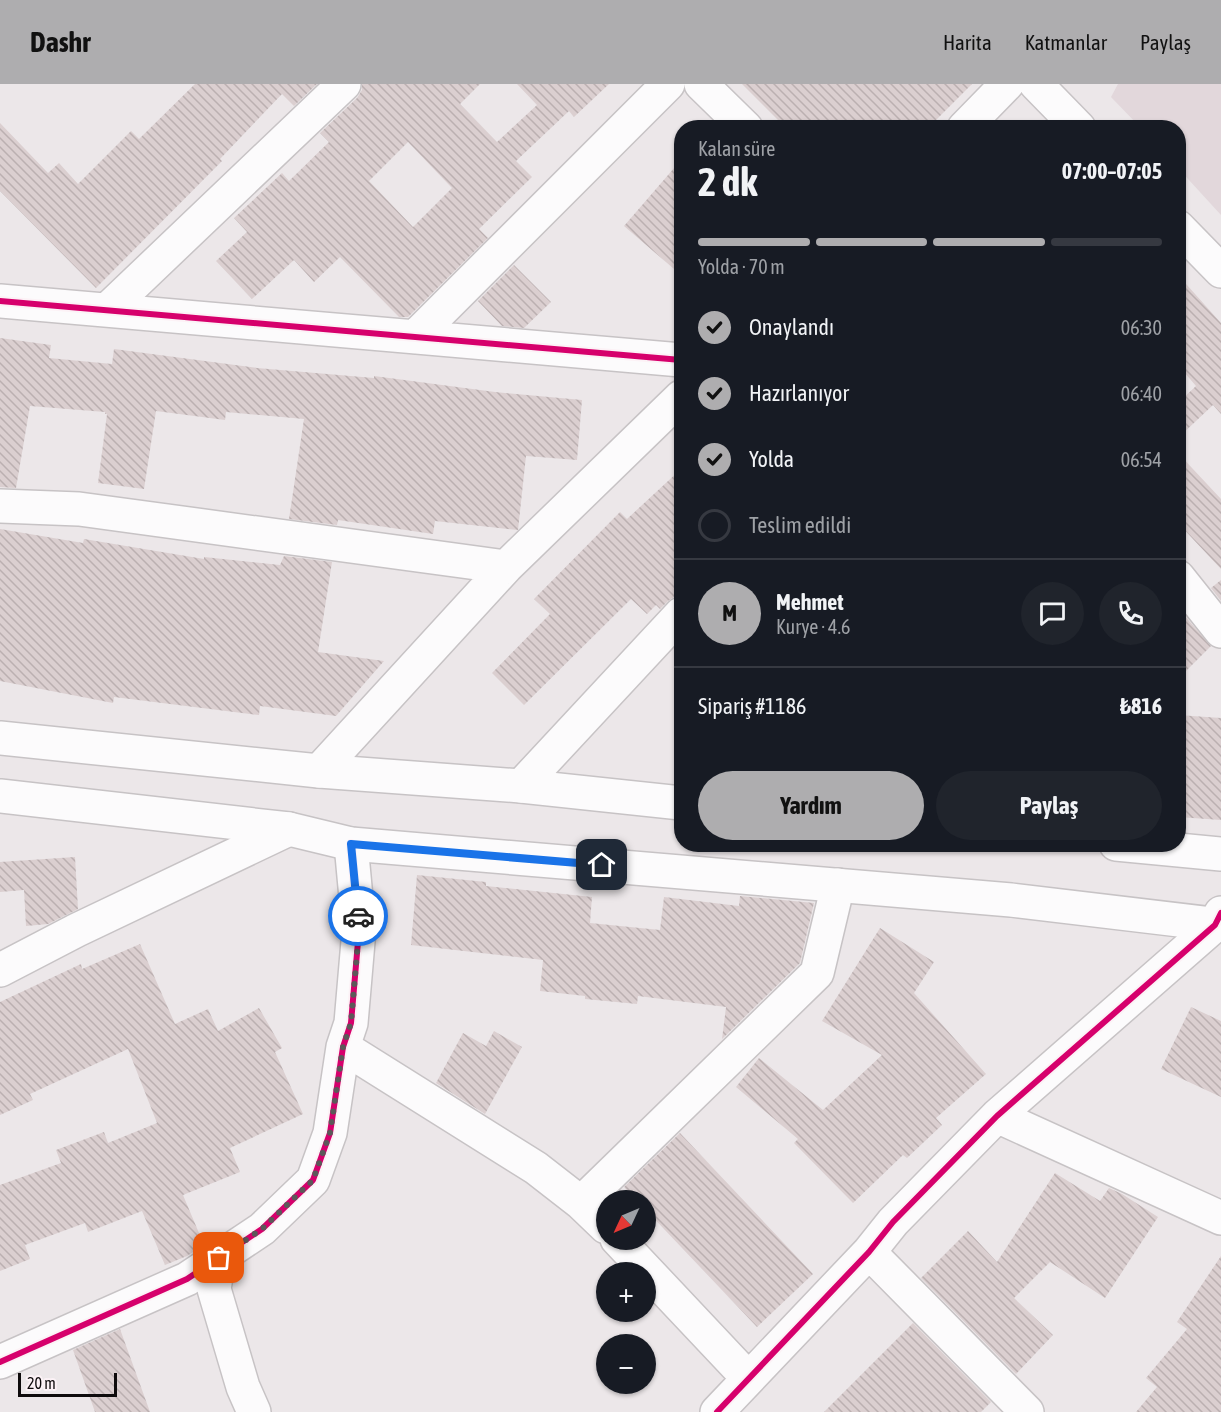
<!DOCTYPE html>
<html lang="tr">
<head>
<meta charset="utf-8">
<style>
  body { margin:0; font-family:"Asap Condensed",sans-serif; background:#20242c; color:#f1f3f6; height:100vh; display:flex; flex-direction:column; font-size:22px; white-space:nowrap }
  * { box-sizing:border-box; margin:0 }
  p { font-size:20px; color:#9ea1a6 }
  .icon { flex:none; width:33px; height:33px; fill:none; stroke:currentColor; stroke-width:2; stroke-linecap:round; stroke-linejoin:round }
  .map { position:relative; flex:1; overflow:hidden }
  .sheet { position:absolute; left:674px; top:36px; width:512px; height:732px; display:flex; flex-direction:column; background:#171b24; border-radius:24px; box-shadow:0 2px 4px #0004 }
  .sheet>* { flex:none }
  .needle { width:39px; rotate:226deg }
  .buttons { position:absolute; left:596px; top:1106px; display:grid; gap:12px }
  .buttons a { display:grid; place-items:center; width:60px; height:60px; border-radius:50%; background:#171b24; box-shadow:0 2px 4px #0004; font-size:30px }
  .scale { position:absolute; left:18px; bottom:15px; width:99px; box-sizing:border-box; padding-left:6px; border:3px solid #0e0b0c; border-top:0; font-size:16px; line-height:21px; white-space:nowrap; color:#0e0b0c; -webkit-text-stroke:4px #fcf2f6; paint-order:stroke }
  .pin { position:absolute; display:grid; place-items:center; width:51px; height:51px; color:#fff; margin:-26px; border-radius:12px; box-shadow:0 3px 9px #0006 }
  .courier { position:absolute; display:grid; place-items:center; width:60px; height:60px; margin:-30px; border:4px solid #1a73e8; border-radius:50%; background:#fff; color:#222; box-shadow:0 2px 8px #0007 }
  .head em { font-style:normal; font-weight:700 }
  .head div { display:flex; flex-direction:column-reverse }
  .head { display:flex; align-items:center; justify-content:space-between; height:102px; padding:0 24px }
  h1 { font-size:39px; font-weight:700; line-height:45px }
  .bar { display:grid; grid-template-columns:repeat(4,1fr); gap:9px 6px; align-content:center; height:72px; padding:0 24px }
  .bar i { height:8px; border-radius:4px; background:#363941 }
  .bar .current { background:#aeadaf }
  .bar p { grid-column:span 4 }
  .line { display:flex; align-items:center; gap:15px; padding:0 24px; border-top:2px solid #363941 }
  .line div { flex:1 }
  .round { display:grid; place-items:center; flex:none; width:63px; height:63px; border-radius:32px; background:#20242c }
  ol { padding:0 24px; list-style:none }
  li { display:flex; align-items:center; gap:18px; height:66px }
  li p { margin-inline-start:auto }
  li .icon { padding:6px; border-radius:50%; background:#aeadaf; color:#111; stroke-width:4 }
  li:last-child { color:#9ea1a6 }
  li i { width:33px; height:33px; border:3px solid #363941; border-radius:50% }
  .primary-button { display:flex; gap:12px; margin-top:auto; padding:12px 24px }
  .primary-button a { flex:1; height:69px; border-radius:36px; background:#aeadaf; color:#111; font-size:24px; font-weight:700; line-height:69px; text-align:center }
  .primary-button a+a { background:#20242c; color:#f1f3f6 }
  header { display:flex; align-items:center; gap:36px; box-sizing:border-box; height:84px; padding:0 30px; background:#aeadaf; color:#111 }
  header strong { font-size:28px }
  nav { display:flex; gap:33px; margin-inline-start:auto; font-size:21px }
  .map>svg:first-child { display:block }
  .built { fill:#e2d7db }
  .building { fill:url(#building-back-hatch); fill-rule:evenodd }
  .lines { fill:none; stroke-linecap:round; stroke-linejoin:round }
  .minor-casing { stroke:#c7c3c5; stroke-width:36 }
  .secondary-casing { stroke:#c7c3c5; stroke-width:36 }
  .minor { stroke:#fcfbfc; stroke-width:33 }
  .secondary { stroke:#fcfbfc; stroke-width:33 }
  .cycleway-casing { stroke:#fcf2f6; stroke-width:10 }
  .cycleway { stroke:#d6006c; stroke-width:6 }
  .done { stroke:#5c5859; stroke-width:6; stroke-dasharray:0 10.8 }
  .route { stroke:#1a73e8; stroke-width:8 }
</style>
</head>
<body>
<header>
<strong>Dashr</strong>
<nav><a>Harita</a><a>Katmanlar</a><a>Paylaş</a></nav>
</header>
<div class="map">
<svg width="1221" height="1328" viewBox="0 0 1221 1328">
  <defs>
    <pattern id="building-back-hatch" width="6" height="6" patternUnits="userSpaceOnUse" patternTransform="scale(1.5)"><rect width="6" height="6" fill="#dbcfd0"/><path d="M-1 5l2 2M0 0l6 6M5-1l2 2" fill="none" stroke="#bbb0b1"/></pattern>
  </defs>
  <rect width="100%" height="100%" fill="#ece7e9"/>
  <!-- built -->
  <path class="built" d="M1118 0H1221V131L1178 84V44L1140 43 1111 13Z"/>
  <!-- building -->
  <path class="building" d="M195 0H317L294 22 282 10 220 75 222 77 96 204 0 107V39L48 89 59 79 78 100 131 47 139 55Z
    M362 0H480L460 20 497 58 537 21 517 0H609L574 33 569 27 516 77 532 93 479 145 488 154 408 233H399L340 173 314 198 294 176 252 215 216 177 247 148 234 134 282 89 289 97 329 58 320 49 357 14 362 6ZM408 58 452 104 413 143 369 97Z
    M742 0H972L928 44H786Z
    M681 76V191L624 142Z
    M514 181 551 218 524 244 502 242 478 217Z
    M1178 191 1221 239V330L1213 321 1178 354V319L1196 302 1178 281Z
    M0 254 51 261 49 274 112 280 114 265 257 284 374 294V292L495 308 582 316 577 376 526 372 518 446 435 437 433 450 338 436 337 441 289 435 304 335 226 328 225 336 156 327 144 405 98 399 107 330H105V328L30 322 16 404 0 403Z
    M1178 369 1221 415V485L1178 439Z
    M681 385V512H675L668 517 660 525 656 521 647 530 631 515 524 621 492 589 550 530 534 515 620 428 627 435Z
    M0 445 83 459 84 455 204 475V473L280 481 284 472 332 478 318 568 384 577 336 632 260 622 259 631 114 613 113 619 0 597Z
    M1221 496V517L1211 504Z
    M1183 530 1211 562 1178 595V535Z
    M1178 631 1221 634V736L1178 733Z
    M75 773 78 825 48 840 26 842 24 806 0 808V778Z
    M417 791 486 798V802L592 813 590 839 660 846 664 813 739 822 740 812 814 819 800 879 722 955 726 923 638 912 637 920 585 915V912L540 907 543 876 411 861Z
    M880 844 934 878 914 909 986 990 936 1034 942 1041 907 1074 903 1071 853 1119 794 1059 798 1055 736 1003 759 974 823 1026 882 971 822 937Z
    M140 860 175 940 208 925 218 947 259 924 282 964 275 968 303 1030 230 1064 240 1088 183 1111 204 1161 187 1172 165 1181 142 1127 88 1148 85 1139 25 1161 30 1175 0 1187V1101L61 1079 56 1066 104 1048 108 1059 157 1039 128 965 30 1010 33 1016 0 1031V918L81 880 82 885Z
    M1191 923 1221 937V1013L1161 985Z
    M494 947 522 963 485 1030 436 999 463 949 486 962Z
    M680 1049 813 1190 757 1243 645 1125V1116H636L624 1103Z
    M1055 1089 1100 1117 1109 1104 1122 1110 1158 1133 1105 1214 1050 1178 1014 1214 1053 1251 1016 1290 921 1194 968 1147 997 1178Z
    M1221 1172V1328H1136L1157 1303 1146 1294 1187 1245 1177 1238Z
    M913 1239 991 1318 981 1328H824Z
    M120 1245 150 1328H95L73 1266Z"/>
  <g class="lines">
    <defs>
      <path id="minor" d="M701 0 746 44
        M1036 0 1079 44
        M964 44 1007 0
        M1178 143 1221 187
        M0 217 681 276
        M107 226 344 0
        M415 253 668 0
        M0 422 79 425 506 483
        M1178 493 1221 547
        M319 687 506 483 681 313
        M521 702 681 530
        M0 886 77 846 289 745
        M343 963 536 1084 581 1119 606 1143
        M997 1032 1221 1134
        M581 1119 817 889 838 801
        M617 1155 748 1294
        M869 1168 1027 1328
        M219 1174 214 1205 243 1303 254 1328
        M0 1278 187 1195 262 1145 313 1096 330 1049 343 963 351 939 359 846 351 760
        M717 1328 869 1168 893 1138 997 1032 1215 841 1221 829"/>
      <path id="secondary" d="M0 654 319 687 521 702 681 719
        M0 712 289 745 351 760 1011 816 1221 841
        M1116 760 1221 770"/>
    </defs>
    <!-- minor casing -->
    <use href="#minor" class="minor-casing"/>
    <!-- secondary casing -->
    <use href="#secondary" class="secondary-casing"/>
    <!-- minor -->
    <use href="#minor" class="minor"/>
    <!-- secondary -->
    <use href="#secondary" class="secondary"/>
    <defs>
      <path id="cycleway" d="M0 217 681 276
        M0 1278 187 1195 262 1145 313 1096 330 1049 343 963 351 939 359 846 351 760
        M717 1328 869 1168 893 1138 997 1032 1215 841 1221 829"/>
    </defs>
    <!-- cycleway casing -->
    <use href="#cycleway" class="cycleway-casing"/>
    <!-- cycleway -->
    <use href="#cycleway" class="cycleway"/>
  </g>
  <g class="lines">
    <!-- done -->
    <path class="done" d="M219 1174 262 1145 313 1096 330 1049 343 963 351 939 359 846 358 832"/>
    <!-- route -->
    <path class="route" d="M358 832 351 760 602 781"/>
  </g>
</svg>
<div class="buttons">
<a><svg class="needle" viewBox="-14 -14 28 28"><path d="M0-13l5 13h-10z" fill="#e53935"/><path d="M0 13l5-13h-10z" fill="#9ea1a6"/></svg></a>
<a>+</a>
<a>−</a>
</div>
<div class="scale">20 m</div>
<div class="pin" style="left:219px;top:1174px;background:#ea580c"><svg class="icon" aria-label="bag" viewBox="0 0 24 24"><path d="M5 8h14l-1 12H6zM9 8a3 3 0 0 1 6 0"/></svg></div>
<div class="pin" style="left:602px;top:781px;background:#1f2937"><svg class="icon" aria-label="home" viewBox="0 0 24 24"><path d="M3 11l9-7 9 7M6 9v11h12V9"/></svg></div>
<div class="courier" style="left:358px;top:832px"><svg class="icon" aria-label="car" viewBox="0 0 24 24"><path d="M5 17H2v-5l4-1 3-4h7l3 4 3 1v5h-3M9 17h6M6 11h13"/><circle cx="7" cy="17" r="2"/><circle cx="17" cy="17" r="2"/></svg></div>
<section class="sheet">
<div class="head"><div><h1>2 dk</h1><p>Kalan süre</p></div><em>07:00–07:05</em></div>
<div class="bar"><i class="current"></i><i class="current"></i><i class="current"></i><i></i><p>Yolda · 70 m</p></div>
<ol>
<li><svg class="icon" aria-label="check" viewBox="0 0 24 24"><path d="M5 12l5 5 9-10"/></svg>Onaylandı<p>06:30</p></li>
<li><svg class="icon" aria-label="check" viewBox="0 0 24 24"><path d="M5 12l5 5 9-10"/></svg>Hazırlanıyor<p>06:40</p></li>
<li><svg class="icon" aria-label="check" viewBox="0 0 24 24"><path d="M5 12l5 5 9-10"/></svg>Yolda<p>06:54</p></li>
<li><i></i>Teslim edildi</li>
</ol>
<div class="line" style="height:108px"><b class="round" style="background:#aeadaf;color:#111">M</b><div><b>Mehmet</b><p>Kurye · 4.6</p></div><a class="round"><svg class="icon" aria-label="chat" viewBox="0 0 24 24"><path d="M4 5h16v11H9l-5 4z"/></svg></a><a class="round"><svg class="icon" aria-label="phone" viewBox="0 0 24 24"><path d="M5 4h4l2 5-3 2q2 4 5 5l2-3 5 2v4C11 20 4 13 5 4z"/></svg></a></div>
<div class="line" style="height:78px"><div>Sipariş #1186</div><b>₺816</b></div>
<div class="primary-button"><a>Yardım</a><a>Paylaş</a></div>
</section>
</div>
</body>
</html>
